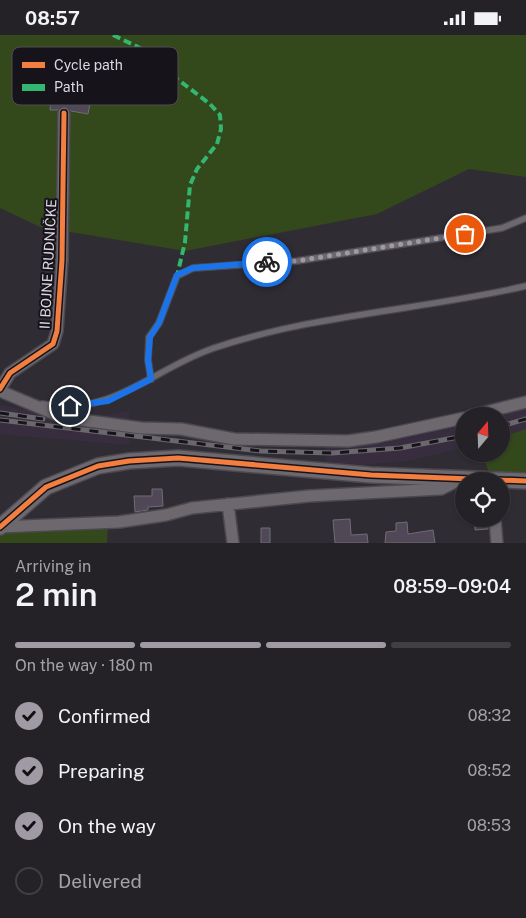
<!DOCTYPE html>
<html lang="en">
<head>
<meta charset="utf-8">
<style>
  body { margin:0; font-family:"Public Sans",sans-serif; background:#302e33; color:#f1f3f6; height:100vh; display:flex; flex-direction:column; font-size:19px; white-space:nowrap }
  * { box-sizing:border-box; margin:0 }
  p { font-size:16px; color:#a3a3a7 }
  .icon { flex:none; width:28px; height:28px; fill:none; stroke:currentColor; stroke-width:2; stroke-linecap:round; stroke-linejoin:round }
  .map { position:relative; height:508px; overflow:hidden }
  .sheet { display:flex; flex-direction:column; background:#242127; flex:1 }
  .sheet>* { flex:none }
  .needle { width:32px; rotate:19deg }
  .tools { position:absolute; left:455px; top:372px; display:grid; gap:10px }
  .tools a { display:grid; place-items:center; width:55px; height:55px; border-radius:50%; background:#242127; box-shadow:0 1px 4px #0004,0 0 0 1px #413e44; font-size:25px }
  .pin { position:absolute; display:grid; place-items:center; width:42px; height:42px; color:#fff; margin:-21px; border:2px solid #fff; border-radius:50%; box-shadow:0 1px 5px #0007 }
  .courier { position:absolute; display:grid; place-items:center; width:50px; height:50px; margin:-25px; border:4px solid #1a73e8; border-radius:50%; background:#fff; color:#222; box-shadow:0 1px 6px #0007 }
  .overview em { font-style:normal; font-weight:600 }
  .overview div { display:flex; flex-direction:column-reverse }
  .overview { display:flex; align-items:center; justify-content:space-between; height:85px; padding:0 15px }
  h1 { font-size:32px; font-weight:600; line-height:38px }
  .bar { display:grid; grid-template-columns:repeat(4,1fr); gap:8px 5px; align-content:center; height:60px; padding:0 15px }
  .bar i { height:6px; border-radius:4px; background:#413e44 }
  .bar .current { background:#9f9aa4 }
  .bar p { grid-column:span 4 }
  ol { padding:0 15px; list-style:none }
  li { display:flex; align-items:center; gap:15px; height:55px }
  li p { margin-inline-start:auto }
  li .icon { padding:5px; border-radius:50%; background:#9f9aa4; color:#111; stroke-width:4 }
  li:last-child { color:#a3a3a7 }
  li i { width:28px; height:28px; border:2px solid #413e44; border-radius:50% }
  .status { display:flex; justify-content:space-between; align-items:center; height:35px; padding:0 25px; background:#242127; direction:ltr }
  .status svg { height:14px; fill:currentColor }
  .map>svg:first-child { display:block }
  .built { fill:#372d3f }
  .green { fill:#33481b }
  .building { fill:#504857; stroke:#706c74 }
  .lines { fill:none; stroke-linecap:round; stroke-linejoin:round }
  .service-casing { stroke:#4b484f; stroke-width:8 }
  .minor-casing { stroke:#4b484f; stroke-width:14 }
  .tertiary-casing { stroke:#4b484f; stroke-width:18 }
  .service { stroke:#6c686e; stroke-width:5.5 }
  .minor { stroke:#6c686e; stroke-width:11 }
  .tertiary { stroke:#6c686e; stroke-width:15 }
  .rail-casing { stroke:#6b686d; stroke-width:5 }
  .rail { stroke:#17131a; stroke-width:3; stroke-dasharray:9; stroke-linecap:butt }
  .quiet { stroke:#33b770; stroke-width:4; stroke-dasharray:8 4; stroke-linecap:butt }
  .cycleway-casing { stroke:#17131a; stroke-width:8 }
  .cycleway { stroke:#f27e40; stroke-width:5 }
  .done { stroke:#9f9aa4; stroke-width:5; stroke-dasharray:0 9 }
  .route { stroke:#1a73e8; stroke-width:6 }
  .labels { text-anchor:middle; stroke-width:4; stroke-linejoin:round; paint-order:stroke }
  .street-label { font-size:14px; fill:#dbd6e0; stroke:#17131a }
  .key { fill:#17131a; stroke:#524e55; stroke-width:1 }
  .key-label { font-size:14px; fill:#dbd6e0 }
</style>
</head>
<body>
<div class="status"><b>08:57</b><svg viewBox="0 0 49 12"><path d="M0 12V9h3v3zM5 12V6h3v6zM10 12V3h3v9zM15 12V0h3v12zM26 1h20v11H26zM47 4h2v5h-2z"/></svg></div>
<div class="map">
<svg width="526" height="508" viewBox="0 0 526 508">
  <rect width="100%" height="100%" fill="#302c34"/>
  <!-- built -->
  <path class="built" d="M0 370 45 378 96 382 129 376 130 410 0 399Z
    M526 374V394L501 402V381H499Z
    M464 391V413L406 426 360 430 325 427 326 411 377 409Z"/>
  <!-- green -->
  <path class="green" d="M0 0H526V142L469 134 377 179 185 216 40 192 0 173Z
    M526 394V446L492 445 482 419H501V402Z
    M108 487 107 508H0V492Z"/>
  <!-- building -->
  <path class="building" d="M60 58 91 63 88 79 71 76 65 71 57 75H50L51 61 60 62Z
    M152 454H162L163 471 148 472V475L135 477 134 461H152Z
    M350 484 351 500 367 499 368 508H335L333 485Z
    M474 484H488V494L475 495Z
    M407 487 408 499 433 495 435 508H385L386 497 396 496V488Z
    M261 493H270V508H261Z"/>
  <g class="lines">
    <defs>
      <path id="service" d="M151 344 148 325 149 302 159 288 177 241 193 233 297 226 502 193 526 183
        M42 369C113 382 152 334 214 313 315 279 423 275 526 251"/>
      <path id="minor" d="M0 354 10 338 53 309 57 296 62 225 64 78
        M0 356 57 380 74 384 141 393 181 394 234 404 348 406 376 402 464 383
        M470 381 526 367
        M228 469 233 508
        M495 484 497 508
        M0 492 119 487 166 480 192 473 309 461 441 454 461 444"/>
      <path id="tertiary" d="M0 492 46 452 98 431 129 426 178 423 371 440 526 446"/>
    </defs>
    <!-- service casing -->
    <use href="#service" class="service-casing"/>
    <!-- minor casing -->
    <use href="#minor" class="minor-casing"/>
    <!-- tertiary casing -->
    <use href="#tertiary" class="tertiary-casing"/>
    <!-- service -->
    <use href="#service" class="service"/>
    <!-- minor -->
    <use href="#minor" class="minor"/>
    <!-- tertiary -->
    <use href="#tertiary" class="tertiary"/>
    <defs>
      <path id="rail" d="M0 378 43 384
        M0 385 261 416 332 418 400 413 464 401
        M501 391 526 384"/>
    </defs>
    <!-- rail casing -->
    <use href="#rail" class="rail-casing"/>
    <!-- rail -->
    <use href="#rail" class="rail"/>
    <!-- quiet -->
    <path class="quiet" d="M113 0 140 13 168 37 210 69 220 80 221 94 217 109 197 134 190 150 185 207 177 241"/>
    <defs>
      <path id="cycleway" d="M0 354 10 338 53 309 57 296 62 225 64 78
        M0 492 46 452 98 431 129 426 178 423 371 440 526 446"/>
    </defs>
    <!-- cycleway casing -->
    <use href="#cycleway" class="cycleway-casing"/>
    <!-- cycleway -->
    <use href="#cycleway" class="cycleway"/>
  </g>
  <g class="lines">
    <!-- done -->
    <path class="done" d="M267 227 297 226 465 199"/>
    <!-- route -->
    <path class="route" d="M70 371 108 366 151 344 148 325 150 302 159 288 177 240 193 233 267 227"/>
  </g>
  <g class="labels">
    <!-- street labels -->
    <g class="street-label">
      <text transform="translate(48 229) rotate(-87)" y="5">II BOJNE RUDNIČKE</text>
    </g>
  </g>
  <!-- legend -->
  <rect x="12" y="12" width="166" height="58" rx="8" class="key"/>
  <rect x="22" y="27" width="23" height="6" fill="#f27e40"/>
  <rect x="22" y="49" width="23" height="7" fill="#33b770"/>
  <g class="key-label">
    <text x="54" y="35">Cycle path</text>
    <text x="54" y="57">Path</text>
  </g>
</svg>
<div class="tools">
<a><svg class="needle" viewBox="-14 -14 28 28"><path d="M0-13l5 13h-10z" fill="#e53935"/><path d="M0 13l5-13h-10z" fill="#a3a3a7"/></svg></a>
<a><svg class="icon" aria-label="locate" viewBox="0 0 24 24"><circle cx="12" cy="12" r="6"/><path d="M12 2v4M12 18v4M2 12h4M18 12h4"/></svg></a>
</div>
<div class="pin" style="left:465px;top:199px;background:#ea580c"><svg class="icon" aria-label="bag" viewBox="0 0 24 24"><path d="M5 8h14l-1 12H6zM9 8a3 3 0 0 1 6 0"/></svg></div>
<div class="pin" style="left:70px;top:371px;background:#1f2937"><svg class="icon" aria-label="home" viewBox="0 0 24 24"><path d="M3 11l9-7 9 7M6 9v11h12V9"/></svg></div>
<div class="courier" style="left:267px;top:227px"><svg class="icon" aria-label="bike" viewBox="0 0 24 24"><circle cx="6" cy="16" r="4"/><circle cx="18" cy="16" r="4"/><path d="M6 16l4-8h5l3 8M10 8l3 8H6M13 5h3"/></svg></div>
</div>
<section class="sheet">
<div class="overview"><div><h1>2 min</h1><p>Arriving in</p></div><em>08:59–09:04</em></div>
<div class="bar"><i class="current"></i><i class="current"></i><i class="current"></i><i></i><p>On the way · 180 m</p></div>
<ol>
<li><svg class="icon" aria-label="check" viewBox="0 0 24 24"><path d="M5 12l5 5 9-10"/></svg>Confirmed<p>08:32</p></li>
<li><svg class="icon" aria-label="check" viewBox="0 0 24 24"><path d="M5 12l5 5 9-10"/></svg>Preparing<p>08:52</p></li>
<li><svg class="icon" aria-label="check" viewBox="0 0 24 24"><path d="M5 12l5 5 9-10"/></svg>On the way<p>08:53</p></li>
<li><i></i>Delivered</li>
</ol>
</section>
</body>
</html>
